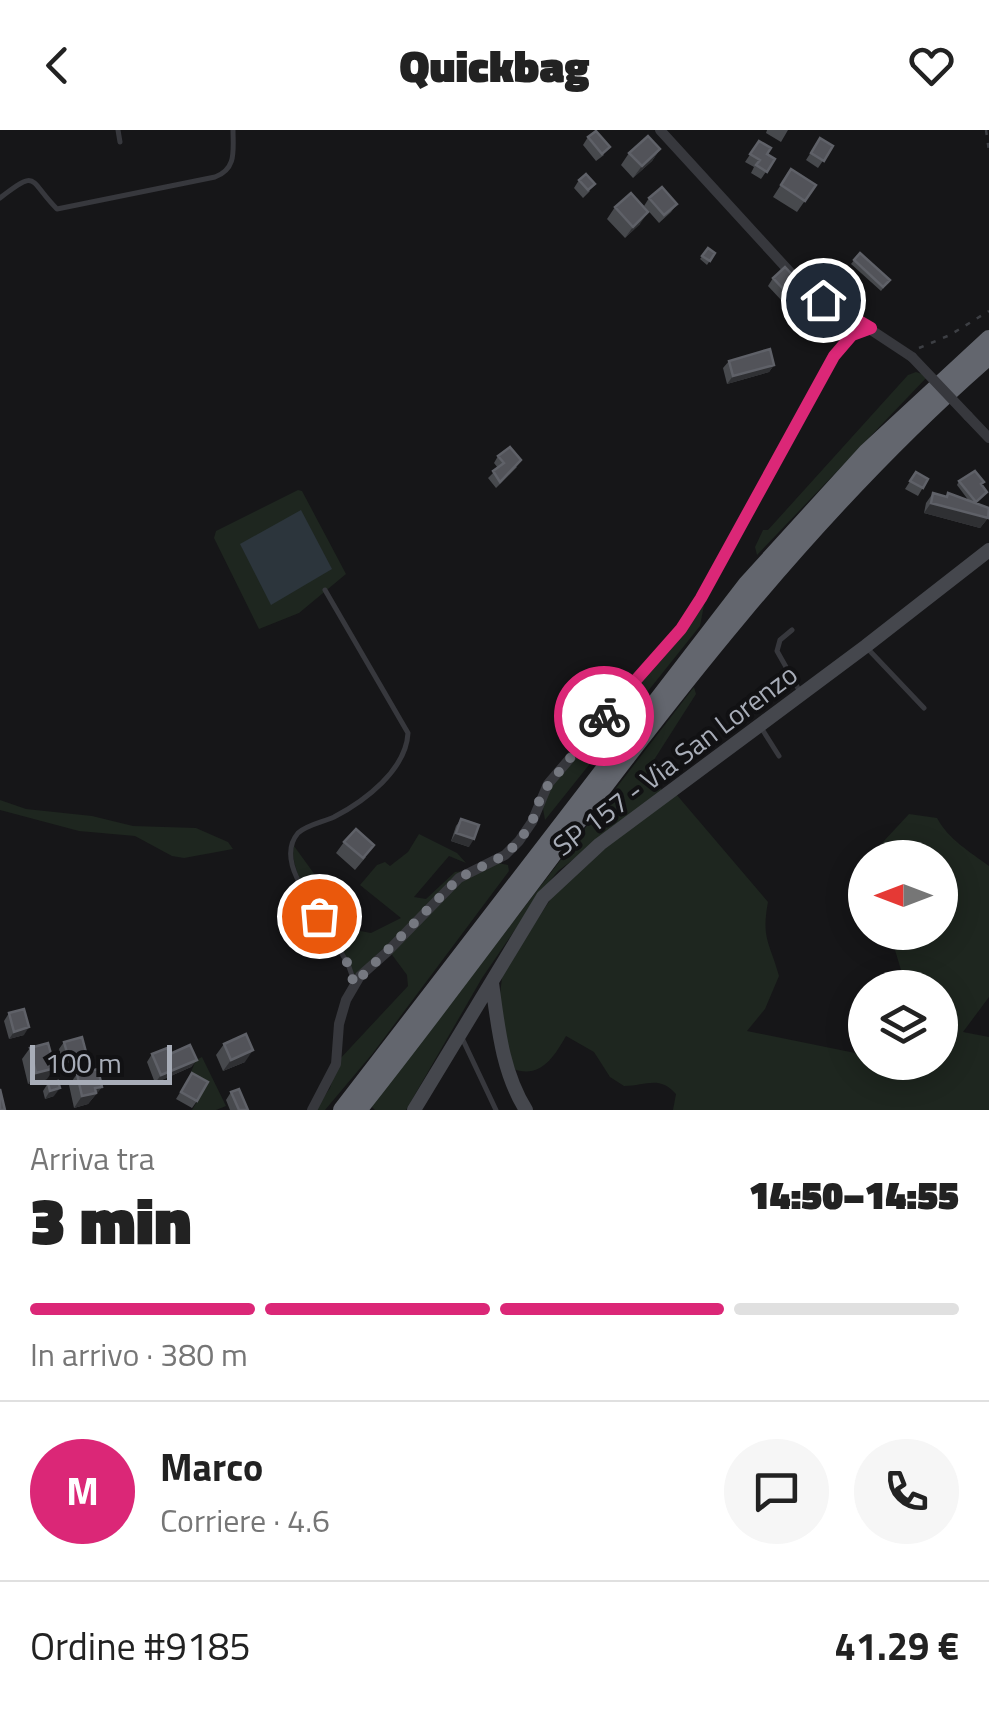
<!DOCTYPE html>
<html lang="it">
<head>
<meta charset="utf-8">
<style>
  body { margin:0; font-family:"Titillium Web",sans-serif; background:#f6f6f6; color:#222; height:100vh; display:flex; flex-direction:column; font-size:38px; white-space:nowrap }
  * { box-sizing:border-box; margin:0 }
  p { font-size:32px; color:#767676 }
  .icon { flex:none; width:55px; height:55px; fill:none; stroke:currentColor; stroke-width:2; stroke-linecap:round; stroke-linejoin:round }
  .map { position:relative; height:980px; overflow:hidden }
  .details { display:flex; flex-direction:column; background:#fff; flex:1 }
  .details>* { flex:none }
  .needle { width:65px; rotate:270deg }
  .fabs { position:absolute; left:848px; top:710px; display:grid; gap:20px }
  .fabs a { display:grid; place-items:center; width:110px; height:110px; border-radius:50%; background:#fff; box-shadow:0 5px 25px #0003; font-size:50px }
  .scale { position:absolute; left:30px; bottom:25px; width:142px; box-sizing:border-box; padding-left:10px; border:5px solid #a8adb8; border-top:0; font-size:28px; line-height:35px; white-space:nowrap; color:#a8adb8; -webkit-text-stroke:8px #111113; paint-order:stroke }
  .pin { position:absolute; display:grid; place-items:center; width:85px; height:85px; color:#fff; margin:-42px; border:5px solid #fff; border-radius:50%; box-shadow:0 2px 10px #0007 }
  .courier { position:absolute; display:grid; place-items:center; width:100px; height:100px; margin:-50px; border:8px solid #db2777; border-radius:50%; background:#fff; color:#222; box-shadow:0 2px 12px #0007 }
  .head em { font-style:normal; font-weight:800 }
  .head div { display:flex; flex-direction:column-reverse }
  .head { display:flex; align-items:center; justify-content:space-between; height:170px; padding:0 30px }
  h1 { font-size:65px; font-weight:800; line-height:75px }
  .bar { display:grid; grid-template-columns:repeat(4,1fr); gap:15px 10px; align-content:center; height:120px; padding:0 30px }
  .bar i { height:12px; border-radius:8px; background:#e0e0e0 }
  .bar .current { background:#db2777 }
  .bar p { grid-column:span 4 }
  .line { display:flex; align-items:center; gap:25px; padding:0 30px; border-top:2px solid #e0e0e0 }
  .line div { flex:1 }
  .round { display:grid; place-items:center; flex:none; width:105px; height:105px; border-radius:52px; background:#f6f6f6 }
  header { display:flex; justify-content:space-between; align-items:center; height:130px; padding:0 30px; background:#fff; font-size:45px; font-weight:800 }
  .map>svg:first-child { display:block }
  .green { fill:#1e261f }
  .water { fill:#2c353c }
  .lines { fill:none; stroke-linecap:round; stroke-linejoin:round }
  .path { stroke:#3d3f44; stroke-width:2.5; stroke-dasharray:5 8; stroke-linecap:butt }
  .lane { stroke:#37383d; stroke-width:5 }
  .street { stroke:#37383d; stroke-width:10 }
  .secondary { stroke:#45474d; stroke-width:14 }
  .highway { stroke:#63666e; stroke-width:18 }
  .street-bridge { stroke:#37383d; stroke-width:10 }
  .wall { fill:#47494d }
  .shaded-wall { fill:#2f3033 }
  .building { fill:#525359; stroke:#5f6168; stroke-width:2.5 }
  .done { stroke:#757880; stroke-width:10; stroke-dasharray:0 18 }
  .route { stroke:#db2777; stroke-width:12 }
  .labels { text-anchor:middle; stroke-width:8; stroke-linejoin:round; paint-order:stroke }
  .street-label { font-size:28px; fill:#a8adb8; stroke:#111113 }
</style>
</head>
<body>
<header><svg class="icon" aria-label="back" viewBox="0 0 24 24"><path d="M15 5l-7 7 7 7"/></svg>Quickbag<svg class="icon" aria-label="heart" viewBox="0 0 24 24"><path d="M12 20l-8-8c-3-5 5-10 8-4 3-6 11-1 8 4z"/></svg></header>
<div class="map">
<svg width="989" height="980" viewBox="0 0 989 980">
  <rect width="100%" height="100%" fill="#161618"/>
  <!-- green -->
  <path class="green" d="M916 242 928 246 757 425 755 417 763 400H768L908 245Z
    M298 360 302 361 346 444 299 483 259 499 214 408 216 401Z
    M705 470 700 496 545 690 541 667Z
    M694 557 696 564 652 633 662 662 558 741 540 763 482 848 406 980H375L371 976Z
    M676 664 768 772C761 809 770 813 779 846L765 879 747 901 865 925V932H940V858L906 857 890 803 940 802V728L869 727 909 684 937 688C949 710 969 721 989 736V867L963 902 989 907V980H673L676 964C659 945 646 956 624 956L610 947 594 922 566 906C553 929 539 950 511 938L499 871 503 841 556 761 600 721Z
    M0 670 26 679 92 686 133 696 196 698 228 712 233 719 184 728 172 726 135 706 79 701 0 680Z
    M419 704 457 723 466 733 449 726 414 767 426 769 455 742 466 741 355 845C341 816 286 746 294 716L355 800 371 803 401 788 360 755 377 735 385 732 390 736 408 722Z
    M498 733 508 735 509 741 373 923 325 980H315L330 958 338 931 408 856 407 845 390 822 457 754Z
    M202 927 226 976 216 980H192L205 958 189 947 196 930Z"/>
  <!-- water -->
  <path class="water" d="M301 380 332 439 271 475 240 414Z"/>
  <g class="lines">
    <!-- path -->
    <path class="path" d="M986 0 989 21
      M919 218 950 205 989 181"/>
    <!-- lane -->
    <path class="lane" d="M118 0 120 12
      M0 68C39 38 28 50 57 79L215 47C237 39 233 20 233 0
      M325 460 408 603C406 640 365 671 334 687 323 692 306 695 298 703 287 716 290 733 297 748L348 834 354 851
      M792 500 780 510 777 521 799 560
      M868 519 924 578
      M762 599 779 626
      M462 908 496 980"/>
    <!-- street -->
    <path class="street" d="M660 0 800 153 912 227
      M968 286 989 308
      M312 980 336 934 339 894 346 870 360 846 387 822 459 748 505 725 519 711 532 692 548 654 681 499 701 468 834 226 852 205 871 198"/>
    <!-- secondary -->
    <path class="secondary" d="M492 853C498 896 502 942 526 980
      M414 980 543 767 600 714 866 516 989 420"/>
    <!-- highway -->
    <path class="highway" d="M342 980 747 454 867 322 989 209
      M358 980C562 723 740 443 989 226"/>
    <!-- street-bridge -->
    <path class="street-bridge" d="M912 227 968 286"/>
  </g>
  <!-- wall -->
  <path class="wall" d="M767 0H788L781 12 766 3Z
    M588 7 604 25 596 31 583 15Z
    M820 8 833 16 818 38 806 30Z
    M759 11 767 24 775 29 761 49 751 43 754 37 745 32Z
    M660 19 652 31 633 48 621 35 629 23Z
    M791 39 816 55 797 82 773 67Z
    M579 50 590 61 583 68 574 58Z
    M649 68 677 74 671 82 659 93 644 76Z
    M615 77 640 94 625 108 607 89Z
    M708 118 715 123 707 135 700 129Z
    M860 123 890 150 881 161 851 134Z
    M773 148 794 160 782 171 768 156Z
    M729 231 774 235 769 242 727 254 723 238Z
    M498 326 517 337 496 358 488 348 498 338 494 333Z
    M916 342 928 349 918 366 905 359Z
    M959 351 981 354 987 362 975 373 988 388 980 398 924 383 926 373 933 363 945 367 948 363 969 371 957 355Z
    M461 689 469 717 451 711 456 696Z
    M344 712 366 727 355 740 336 723Z
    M9 883 24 905 9 909 4 891Z
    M64 912 86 922 80 929 63 934 59 919Z
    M224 914 245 932 223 941 216 925Z
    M30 918 47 949 28 954 22 929Z
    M152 924H170L197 930 191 937 155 953 147 932Z
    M192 943 197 971 192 978 176 969Z
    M77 944 102 957 88 974 74 978 69 955Z
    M48 953 54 966 45 969 43 961Z
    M231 962 248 980H230L226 970Z"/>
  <!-- shaded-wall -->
  <path class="shaded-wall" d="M660 19 652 31 633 48 642 36Z
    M648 82 640 94 625 108 633 97Z
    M774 235 769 242 727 254 733 246Z
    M931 373 988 388 980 398 924 383Z
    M456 703 474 709 469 717 451 711Z
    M29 897 24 905 9 909 14 902Z
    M253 920 245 932 223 941 231 930Z
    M86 922 80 929 63 934 68 926Z
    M197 930 191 937 155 953 161 945Z
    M55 938 47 949 28 954 36 943Z
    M102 957 88 974 74 978 82 966 95 958Z
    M60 958 54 966 45 969 50 961Z"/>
  <!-- building -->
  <path class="building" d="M596 1 610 17 602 24 588 7Z
    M648 6 660 19 642 36 629 23Z
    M820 8 833 16 824 31 811 23Z
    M759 11 771 18 767 24 775 29 767 42 756 35 760 30 750 24Z
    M791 39 816 55 805 71 781 55Z
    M586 44 595 54 588 60 579 50Z
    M662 57 677 74 664 85 649 68Z
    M631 63 648 82 633 97 615 77Z
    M708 118 715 123 710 131 702 126Z
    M860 123 890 150 883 157 854 130Z
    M785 137 800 153 788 164 773 148Z
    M770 219 774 235 733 246 729 231Z
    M510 317 521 330 500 352 493 341 504 333 498 326Z
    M975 341 984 352 981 354 987 362 976 372 959 351Z
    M916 342 928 349 923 358 910 351Z
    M933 363 947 367 948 363 989 378 988 388 931 373Z
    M461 689 479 695 474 709 456 703Z
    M356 699 374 715 363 728 344 712Z
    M24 879 29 897 14 902 9 883Z
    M246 904 253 920 231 930 224 914Z
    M82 907 86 922 68 926 64 912Z
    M48 913 55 938 36 943 30 918Z
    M190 915 197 930 161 945 152 924 167 918 170 924Z
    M98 939 102 957 95 958 96 963 82 966 77 944Z
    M192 943 208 952 197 971 181 962Z
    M58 951 60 958 50 961 48 953Z
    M0 959 5 980H0Z
    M239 959 248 980H239L231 962Z"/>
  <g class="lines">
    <!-- done -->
    <path class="done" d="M319 786 348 834 354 854 459 748 505 725 520 710 532 692 542 663 604 586"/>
    <!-- route -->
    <path class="route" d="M604 586 681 499 701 468 834 226 852 205 871 198 823 170"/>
  </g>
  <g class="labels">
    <!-- street labels -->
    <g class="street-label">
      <text transform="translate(675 630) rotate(-37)" y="10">SP 157 - Via San Lorenzo</text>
    </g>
  </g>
</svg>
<div class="fabs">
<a><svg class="needle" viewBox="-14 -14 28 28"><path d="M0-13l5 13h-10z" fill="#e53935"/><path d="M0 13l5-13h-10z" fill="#767676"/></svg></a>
<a><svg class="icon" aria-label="layers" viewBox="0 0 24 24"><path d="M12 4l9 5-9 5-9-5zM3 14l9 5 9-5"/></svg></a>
</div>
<div class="scale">100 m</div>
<div class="pin" style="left:319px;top:786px;background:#ea580c"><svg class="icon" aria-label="bag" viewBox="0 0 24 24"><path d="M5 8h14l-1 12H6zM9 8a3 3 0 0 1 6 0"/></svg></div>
<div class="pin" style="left:823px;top:170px;background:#1f2937"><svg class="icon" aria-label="home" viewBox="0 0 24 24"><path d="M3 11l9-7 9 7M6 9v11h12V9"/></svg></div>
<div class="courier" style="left:604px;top:586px"><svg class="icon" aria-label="bike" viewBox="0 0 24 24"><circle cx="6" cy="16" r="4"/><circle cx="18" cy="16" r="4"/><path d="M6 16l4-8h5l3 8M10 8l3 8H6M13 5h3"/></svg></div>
</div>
<section class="details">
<div class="head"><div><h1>3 min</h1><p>Arriva tra</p></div><em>14:50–14:55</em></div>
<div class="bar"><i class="current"></i><i class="current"></i><i class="current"></i><i></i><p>In arrivo · 380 m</p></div>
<div class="line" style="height:180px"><b class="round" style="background:#db2777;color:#fff">M</b><div><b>Marco</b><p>Corriere · 4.6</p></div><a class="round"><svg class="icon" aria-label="chat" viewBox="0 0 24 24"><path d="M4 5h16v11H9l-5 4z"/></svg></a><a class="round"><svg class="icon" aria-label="phone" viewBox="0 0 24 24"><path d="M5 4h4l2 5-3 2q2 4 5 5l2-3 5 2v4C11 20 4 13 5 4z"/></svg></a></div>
<div class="line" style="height:130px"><div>Ordine #9185</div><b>41.29 €</b></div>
</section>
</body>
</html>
